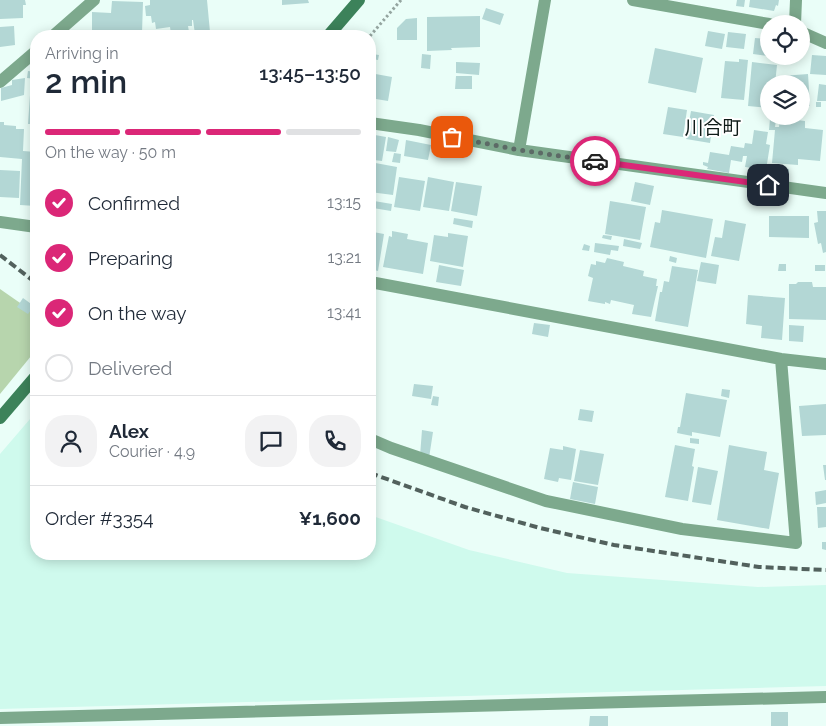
<!DOCTYPE html>
<html lang="en">
<head>
<meta charset="utf-8">
<style>
  body { margin:0; font-family:Raleway,"Noto Sans JP",sans-serif; background:#f2f2f3; color:#1f2937; height:100vh; display:flex; flex-direction:column; font-size:19px; white-space:nowrap }
  * { box-sizing:border-box; margin:0 }
  p { font-size:16px; color:#747a83 }
  .icon { flex:none; width:28px; height:28px; fill:none; stroke:currentColor; stroke-width:2; stroke-linecap:round; stroke-linejoin:round }
  .map { position:relative; flex:1; overflow:hidden }
  .side { position:absolute; left:30px; top:30px; width:346px; height:530px; display:flex; flex-direction:column; background:#fff; border-radius:20px; box-shadow:0 2px 12px #0003 }
  .side>* { flex:none }
  .fabs { position:absolute; left:760px; top:15px; display:grid; gap:10px }
  .fabs a { display:grid; place-items:center; width:50px; height:50px; border-radius:50%; background:#fff; box-shadow:0 2px 12px #0003; font-size:25px }
  .pin { position:absolute; display:grid; place-items:center; width:42px; height:42px; color:#fff; margin:-21px; border-radius:10px; box-shadow:0 2px 8px #0006 }
  .courier { position:absolute; display:grid; place-items:center; width:50px; height:50px; margin:-25px; border:4px solid #db2777; border-radius:50%; background:#fff; color:#222; box-shadow:0 1px 6px #0007 }
  .headline em { font-style:normal; font-weight:600 }
  .headline div { display:flex; flex-direction:column-reverse }
  .headline { display:flex; align-items:center; justify-content:space-between; height:85px; padding:0 15px }
  h1 { font-size:32px; font-weight:600; line-height:38px }
  .bar { display:grid; grid-template-columns:repeat(4,1fr); gap:8px 5px; align-content:center; height:60px; padding:0 15px }
  .bar i { height:6px; border-radius:4px; background:#e0e1e3 }
  .bar .on { background:#db2777 }
  .bar p { grid-column:span 4 }
  .line { display:flex; align-items:center; gap:12px; padding:0 15px; border-top:1px solid #e0e1e3 }
  .line div { flex:1 }
  .round { display:grid; place-items:center; flex:none; width:52px; height:52px; border-radius:20px; background:#f2f2f3 }
  ol { padding:0 15px; list-style:none }
  li { display:flex; align-items:center; gap:15px; height:55px }
  li p { margin-inline-start:auto }
  li .icon { padding:5px; border-radius:50%; background:#db2777; color:#fff; stroke-width:4 }
  li:last-child { color:#747a83 }
  li i { width:28px; height:28px; border:2px solid #e0e1e3; border-radius:50% }
  .map>svg:first-child { display:block }
  .built { fill:#cffaed }
  .green { fill:#b7d5ad }
  .building { fill:#b3d7d5 }
  .lines { fill:none; stroke-linecap:round; stroke-linejoin:round }
  .path { stroke:#94a5a0; stroke-width:3; stroke-dasharray:2.5 2.5; stroke-linecap:butt }
  .street { stroke:#7da98d; stroke-width:12 }
  .secondary { stroke:#3c825a; stroke-width:12 }
  .rail { stroke:#52615d; stroke-width:4; stroke-dasharray:8 4; stroke-linecap:butt }
  .done { stroke:#5c6a66; stroke-width:5; stroke-dasharray:0 9 }
  .route { stroke:#db2777; stroke-width:6 }
  .labels { text-anchor:middle; stroke-width:4; stroke-linejoin:round; paint-order:stroke }
  .quarter-label { font-size:19px; fill:#0f1b18; stroke:#fff }
</style>
</head>
<body>
<div class="map">
<svg width="826" height="726" viewBox="0 0 826 726">
  <rect width="100%" height="100%" fill="#eafef8"/>
  <!-- built -->
  <path class="built" d="M36 412V554H370V515L469 550 567 573 758 587 826 585V686L0 709V454Z"/>
  <!-- green -->
  <path class="green" d="M0 289 36 314V350L0 394Z"/>
  <!-- building -->
  <path class="building" d="M0 0H25L26 5H23V18L0 19Z
    M150 0H207L210 32 195 34 193 20H192V26H188L189 32 171 34 170 27 156 29 155 22 152 23 151 16H146L145 6 150 5Z
    M282 0H308L309 3 282 5Z
    M737 0H745L744 7 736 6Z
    M750 0H779L778 6 776 5 774 11 749 7Z
    M112 1 143 2 142 33 126 32V34L92 33V12L111 13Z
    M486 8 504 14 500 25 482 19Z
    M480 16V47L451 48 452 50 427 51V17Z
    M417 18V40H397V28L406 19Z
    M14 26 15 45 0 47V27Z
    M708 31 725 34 722 49 705 46Z
    M728 32 746 34 744 49 726 47Z
    M185 34V36H170V35Z
    M755 38 769 39V56L753 54Z
    M655 48 703 58 696 93 648 83Z
    M372 54 379 55 378 60 372 59Z
    M422 54 431 55 430 69 421 68Z
    M812 55 826 56V75L810 74Z
    M739 59 748 60 744 100 721 98 725 61 739 62Z
    M456 62 480 63 479 75 456 73Z
    M752 62 777 65 775 84H769V108L748 106Z
    M28 71 36 72V79L27 78Z
    M370 73 392 77 388 101 370 98Z
    M808 74 810 106H801V84H782V76Z
    M456 76H472V89H455Z
    M25 78 24 95 1 101V88L12 85V80Z
    M819 84 826 85V101H817Z
    M30 95 36 96V124H28Z
    M816 102H821V107H816Z
    M668 107 687 110 683 137 663 134Z
    M691 111 714 115 710 143 686 139Z
    M780 118 805 121V128L823 130 820 161 798 159V165L772 163 775 130H769L770 119 776 120 775 127H779Z
    M0 122H4V125L16 126V129H24L23 151 36 152V206L20 205 22 159 0 157Z
    M754 130 768 132 766 144 770 145 766 170 745 167 747 156H743L742 162 731 160 729 173 707 169 708 167 703 165V162L708 163 710 152 729 155 731 146 744 148 745 143 752 144Z
    M375 135 386 137 382 161 374 160 375 152H373Z
    M388 137 399 140 396 152 386 151Z
    M406 140 431 145 428 160 404 156Z
    M394 153 401 154 400 163 392 162Z
    M370 162 397 167 393 195 370 192Z
    M772 166 789 169 787 181 770 179Z
    M0 170 20 171 19 198 0 197Z
    M399 177 425 181 420 211 394 207Z
    M428 177 454 182 449 211 423 207Z
    M456 182 482 186 477 216 451 211Z
    M635 182 654 186 650 205 631 201Z
    M374 201 392 204 391 211 373 208Z
    M610 201 646 207 640 240 605 234Z
    M662 210 713 219 706 258 650 247 655 222 660 223Z
    M817 211H826V252L823 253 821 243 818 244 814 223 818 222Z
    M769 216H809V238L769 237Z
    M454 218 473 221 472 228 453 224Z
    M725 220 746 224 739 261 711 256 715 237 722 238Z
    M370 225H374L373 232 384 234 378 271 370 269Z
    M392 231 408 234 407 239 428 243 423 274 383 267 389 236 392 237Z
    M448 233 468 236 463 267 430 261 434 235 448 237Z
    M603 235 612 236 611 240 602 238Z
    M34 237H36V258L31 257Z
    M624 239 642 243 640 249 623 246Z
    M595 243 619 246 618 251 611 250 610 255 594 252Z
    M584 244 590 246 589 251 582 250Z
    M670 256 677 258 676 263 669 261Z
    M607 258 624 262 623 266 644 271 643 276 657 279 656 286H658L651 317 632 314 634 305 611 300 610 304 605 302V304L588 301 593 278 588 276 591 264 596 265V261L605 263Z
    M701 262 719 265 716 284 697 281Z
    M779 264H786V271H778Z
    M439 265 464 270 461 286 436 282Z
    M815 265H825V271H815Z
    M672 266 698 270 688 327 655 321 660 292H662L664 281 669 282Z
    M798 282H812L813 287H826V320L789 319V284H796Z
    M748 295 785 298 782 340 761 338 762 326 746 324Z
    M23 298 34 306 28 314 17 307Z
    M534 323 550 325 548 337 532 334Z
    M789 325 804 326 803 342 789 341Z
    M414 384 433 386 431 399 412 396Z
    M722 389 730 390 729 398 721 396Z
    M686 393 727 400 720 437 692 432V436L677 433 678 427H680Z
    M433 396 439 397 438 406 431 405Z
    M826 404V435L802 436 799 406Z
    M580 409 594 411 592 422 578 420Z
    M422 430 433 432 429 458 420 456Z
    M690 438 699 439V444L690 443Z
    M675 445 695 449 692 466 694 467 688 501 665 497Z
    M729 445 767 452 764 470 779 473 769 529 717 520Z
    M563 446 576 449 571 480 559 478 558 482 544 479 550 448 563 450Z
    M580 450 604 454 598 485 574 481Z
    M823 465H826V480H825Z
    M698 467 718 471 711 505 692 502Z
    M573 482 598 487 595 504 570 499Z
    M826 490V503L816 505 815 492Z
    M817 507H826V527L818 528Z
    M822 542H826V550L822 549Z
    M771 712H788V726H771Z
    M590 716H608V726H589Z"/>
  <g class="lines">
    <!-- path -->
    <path class="path" d="M370 36 401 0"/>
    <!-- street -->
    <path class="street" d="M633 0 769 24
      M795 24 796 0
      M801 32 826 43
      M53 36 94 0
      M0 82 36 51
      M370 123 419 130 519 150 826 193
      M519 150 545 0
      M0 222 36 227
      M370 282 781 359 826 364
      M370 439 391 448 546 501 682 529 796 543 781 359
      M0 718 826 697"/>
    <!-- secondary -->
    <path class="secondary" d="M328 36 359 0
      M0 418 36 376"/>
    <!-- rail -->
    <path class="rail" d="M0 255 36 283
      M370 473 465 507 540 528 614 545 759 567 826 570"/>
  </g>
  <g class="lines">
    <!-- done -->
    <path class="done" d="M452 137 519 150 595 161"/>
    <!-- route -->
    <path class="route" d="M595 161 768 185"/>
  </g>
  <g class="labels">
    <!-- quarter labels -->
    <g class="quarter-label">
      <text x="713" y="134">川合町</text>
    </g>
  </g>
</svg>
<div class="fabs">
<a><svg class="icon" aria-label="locate" viewBox="0 0 24 24"><circle cx="12" cy="12" r="6"/><path d="M12 2v4M12 18v4M2 12h4M18 12h4"/></svg></a>
<a><svg class="icon" aria-label="layers" viewBox="0 0 24 24"><path d="M12 4l9 5-9 5-9-5zM3 14l9 5 9-5"/></svg></a>
</div>
<div class="pin" style="left:452px;top:137px;background:#ea580c"><svg class="icon" aria-label="bag" viewBox="0 0 24 24"><path d="M5 8h14l-1 12H6zM9 8a3 3 0 0 1 6 0"/></svg></div>
<div class="pin" style="left:768px;top:185px;background:#1f2937"><svg class="icon" aria-label="home" viewBox="0 0 24 24"><path d="M3 11l9-7 9 7M6 9v11h12V9"/></svg></div>
<div class="courier" style="left:595px;top:161px"><svg class="icon" aria-label="car" viewBox="0 0 24 24"><path d="M5 17H2v-5l4-1 3-4h7l3 4 3 1v5h-3M9 17h6M6 11h13"/><circle cx="7" cy="17" r="2"/><circle cx="17" cy="17" r="2"/></svg></div>
<section class="side">
<div class="headline"><div><h1>2 min</h1><p>Arriving in</p></div><em>13:45–13:50</em></div>
<div class="bar"><i class="on"></i><i class="on"></i><i class="on"></i><i></i><p>On the way · 50 m</p></div>
<ol>
<li><svg class="icon" aria-label="check" viewBox="0 0 24 24"><path d="M5 12l5 5 9-10"/></svg>Confirmed<p>13:15</p></li>
<li><svg class="icon" aria-label="check" viewBox="0 0 24 24"><path d="M5 12l5 5 9-10"/></svg>Preparing<p>13:21</p></li>
<li><svg class="icon" aria-label="check" viewBox="0 0 24 24"><path d="M5 12l5 5 9-10"/></svg>On the way<p>13:41</p></li>
<li><i></i>Delivered</li>
</ol>
<div class="line" style="height:90px"><a class="round"><svg class="icon" aria-label="person" viewBox="0 0 24 24"><circle cx="12" cy="8" r="4"/><path d="M4 21q1-7 8-7t8 7"/></svg></a><div><b>Alex</b><p>Courier · 4.9</p></div><a class="round"><svg class="icon" aria-label="chat" viewBox="0 0 24 24"><path d="M4 5h16v11H9l-5 4z"/></svg></a><a class="round"><svg class="icon" aria-label="phone" viewBox="0 0 24 24"><path d="M5 4h4l2 5-3 2q2 4 5 5l2-3 5 2v4C11 20 4 13 5 4z"/></svg></a></div>
<div class="line" style="height:65px"><div>Order #3354</div><b>¥1,600</b></div>
</section>
</div>
</body>
</html>
